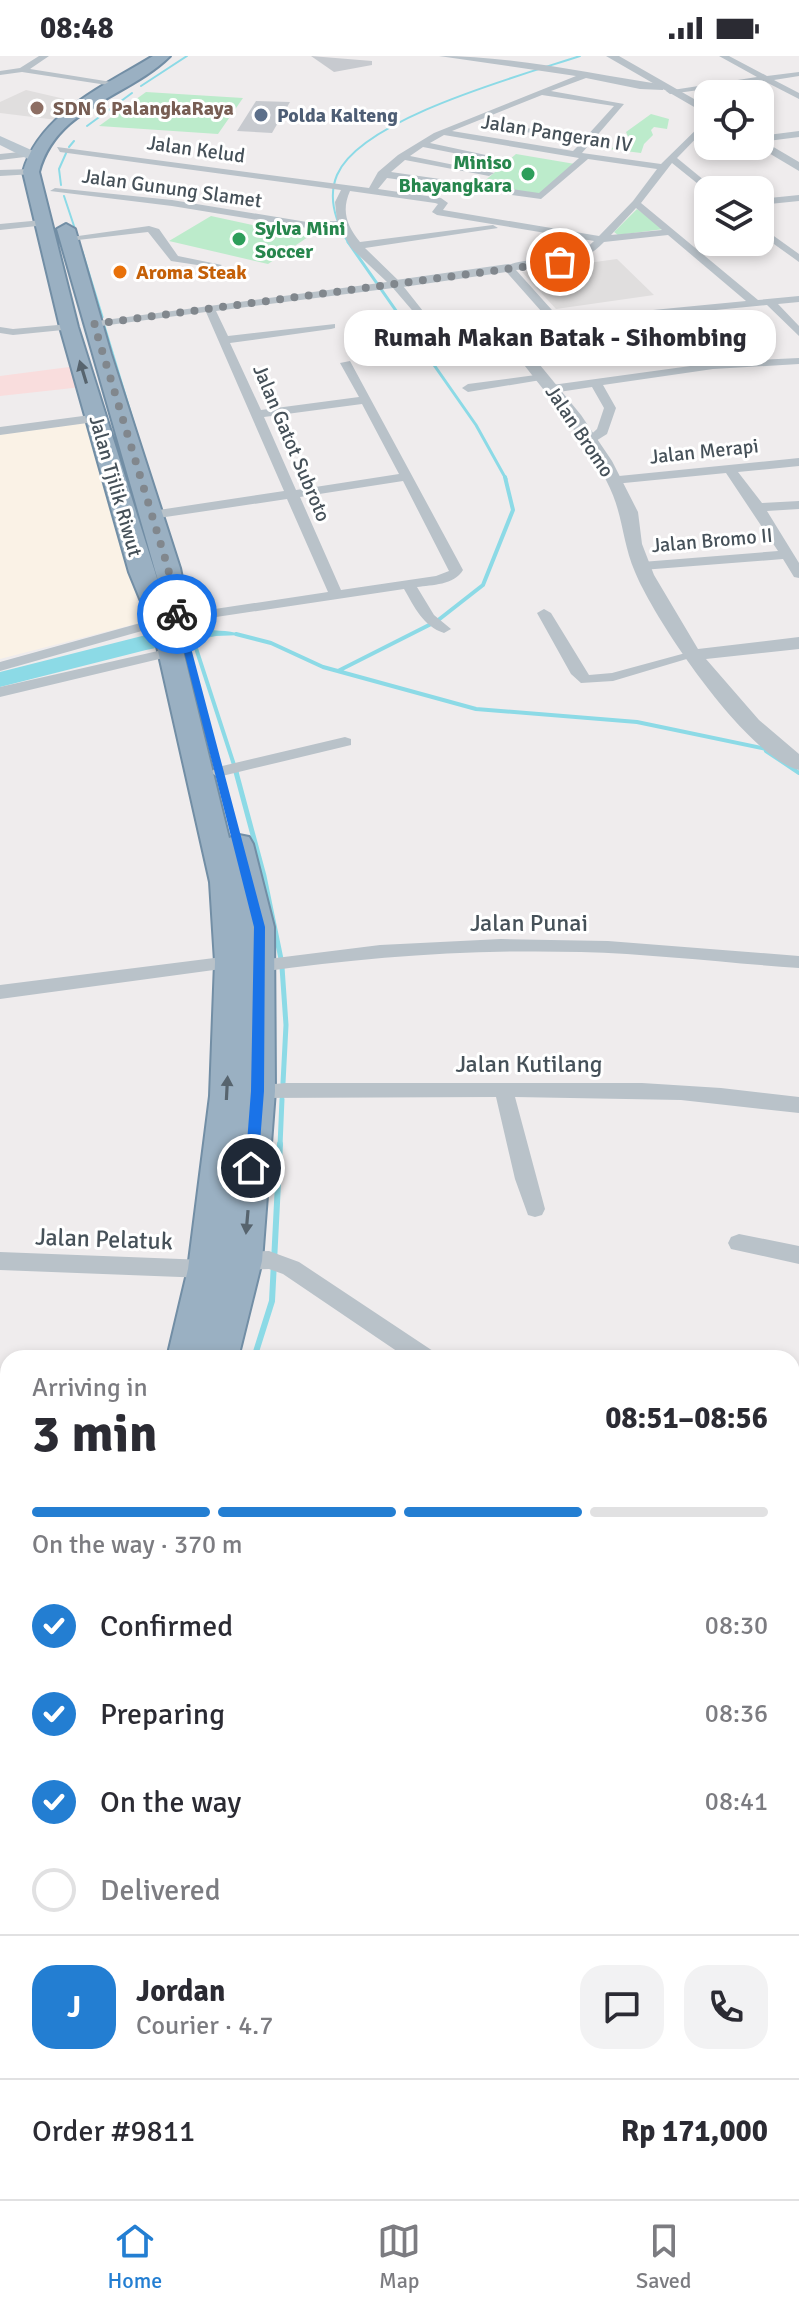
<!DOCTYPE html>
<html lang="en">
<head>
<meta charset="utf-8">
<style>
  body { margin:0; font-family:Signika,sans-serif; background:#f2f2f3; color:#2b2b33; height:100vh; display:flex; flex-direction:column; font-size:30px; white-space:nowrap }
  * { box-sizing:border-box; margin:0 }
  p { font-size:26px; color:#7c7c81 }
  .icon { flex:none; width:44px; height:44px; fill:none; stroke:currentColor; stroke-width:2; stroke-linecap:round; stroke-linejoin:round }
  .map { position:relative; flex:1; overflow:hidden }
  .drawer { position:absolute; left:0px; top:1294px; width:800px; height:850px; display:flex; flex-direction:column; background:#fff; border-radius:24px 24px 0 0; box-shadow:0 4px 12px #0003 }
  .drawer>* { flex:none }
  .fabs { position:absolute; left:694px; top:24px; display:grid; gap:16px }
  .fabs a { display:grid; place-items:center; width:80px; height:80px; border-radius:16px; background:#fff; box-shadow:0 4px 12px #0003; font-size:40px }
  .pin { position:absolute; display:grid; place-items:center; width:68px; height:68px; color:#fff; margin:-34px; border:4px solid #fff; border-radius:50%; box-shadow:0 2px 8px #0007 }
  .courier { position:absolute; display:grid; place-items:center; width:80px; height:80px; margin:-40px; border:6px solid #1a73e8; border-radius:50%; background:#fff; color:#222; box-shadow:0 2px 10px #0007 }
  .bubble { position:absolute; height:56px; border-radius:24px; background:#fff; box-shadow:0 4px 12px #0003; font-size:26px; font-weight:800; line-height:56px; text-align:center }
  .head em { font-style:normal; font-weight:800 }
  .head div { display:flex; flex-direction:column-reverse }
  .head { display:flex; align-items:center; justify-content:space-between; height:136px; padding:0 32px }
  h1 { font-size:52px; font-weight:800; line-height:60px }
  .bar { display:grid; grid-template-columns:repeat(4,1fr); gap:12px 8px; align-content:center; height:96px; padding:0 32px }
  .bar i { height:10px; border-radius:6px; background:#e1e1e2 }
  .bar .active { background:#237ed2 }
  .bar p { grid-column:span 4 }
  .line { display:flex; align-items:center; gap:20px; padding:0 32px; border-top:2px solid #e1e1e2 }
  .line div { flex:1 }
  .round { display:grid; place-items:center; flex:none; width:84px; height:84px; border-radius:24px; background:#f2f2f3 }
  ol { padding:0 32px; list-style:none }
  li { display:flex; align-items:center; gap:24px; height:88px }
  li p { margin-inline-start:auto }
  li .icon { padding:8px; border-radius:50%; background:#237ed2; color:#fff; stroke-width:4 }
  li:last-child { color:#7c7c81 }
  li i { width:44px; height:44px; border:4px solid #e1e1e2; border-radius:50% }
  .status { display:flex; justify-content:space-between; align-items:center; height:56px; padding:0 40px; background:#fff; direction:ltr }
  .status svg { height:22px; fill:currentColor }
  .menu { display:flex; justify-content:space-around; align-items:center; height:112px; border-top:2px solid #e1e1e2; background:#fff; font-size:22px; color:#7c7c81 }
  .menu a { display:grid; justify-items:center; gap:4px }
  .menu .active { color:#237ed2 }
  .map>svg:first-child { display:block }
  .commercial { fill:#faf2e6 }
  .education { fill:#e0dede }
  .medical { fill:#f9dddd }
  .green { fill:#bcebcb }
  .water { fill:#8cdae6 }
  .lines { fill:none; stroke-linecap:round; stroke-linejoin:round }
  .stream-far5 { stroke:#8cdae6; stroke-width:2 }
  .stream-far4 { stroke:#8cdae6; stroke-width:3 }
  .stream-far3 { stroke:#8cdae6; stroke-width:4 }
  .stream-far2 { stroke:#8cdae6; stroke-width:5 }
  .stream-far1 { stroke:#8cdae6; stroke-width:6 }
  .stream { stroke:#8cdae6; stroke-width:7 }
  .building { fill:#c7cacf }
  .trunk-casing { stroke:#728ea5; stroke-width:4 }
  .minor { fill:#b9c2c9; fill-rule:evenodd }
  .tertiary { fill:#b9c2c9; fill-rule:evenodd }
  .secondary { fill:#b9c5ce; fill-rule:evenodd }
  .trunk { fill:#9ab0c2; fill-rule:evenodd }
  .oneway { fill:#57646e }
  .route { fill:#1a73e8 }
  .done { stroke:#81878d; stroke-width:8; stroke-dasharray:0 14.4 }
  .education-dot { fill:#8d6e63; stroke:#fff; stroke-width:3 }
  .service-dot { fill:#5c6f8a; stroke:#fff; stroke-width:3 }
  .leisure-dot { fill:#2e9e5b; stroke:#fff; stroke-width:3 }
  .food-dot { fill:#e8710a; stroke:#fff; stroke-width:3 }
  .labels { text-anchor:middle; stroke-width:6; stroke-linejoin:round; paint-order:stroke }
  .far-education-label { font-size:20px; font-weight:bold; fill:#785e54; stroke:#fff; text-anchor:start }
  .far-service-label { font-size:20px; font-weight:bold; fill:#4e5e75; stroke:#fff; text-anchor:start }
  .far-street-label { font-size:20px; fill:#465159; stroke:#fff }
  .far-leisure-label { font-size:20px; font-weight:bold; fill:#27864d; stroke:#fff; text-anchor:end }
  .far-food-label { font-size:20px; font-weight:bold; fill:#c56008; stroke:#fff; text-anchor:start }
  .street-label { font-size:24px; fill:#465159; stroke:#fff }
</style>
</head>
<body>
<div class="status"><b>08:48</b><svg viewBox="0 0 49 12"><path d="M0 12V9h3v3zM5 12V6h3v6zM10 12V3h3v9zM15 12V0h3v12zM26 1h20v11H26zM47 4h2v5h-2z"/></svg></div>
<div class="map">
<svg width="799" height="2143" viewBox="0 0 799 2143">
  <rect width="100%" height="100%" fill="#efeced"/>
  <!-- commercial -->
  <path class="commercial" d="M89 366 143 566 0 603V377Z"/>
  <!-- education -->
  <path class="education" d="M26 34 82 47 57 64 0 57V46Z
    M617 203 654 239 556 253 522 216Z"/>
  <!-- medical -->
  <path class="medical" d="M77 310 82 331 0 340V320Z"/>
  <!-- green -->
  <path class="green" d="M146 36 243 42 218 78 99 70Z
    M651 58 669 63 667 73 654 71 651 74 653 79 644 88 641 97 609 93 630 85 626 76Z
    M516 98 575 108 542 139 481 128Z
    M637 153 664 173 618 179 614 176Z
    M211 160 308 181 268 208 169 185Z
    M8 1956V2063L0 2057V1973Z"/>
  <!-- water -->
  <path class="water" d="M197 571C212 577 227 572 242 579L216 580 146 594 0 631V616L142 580Z"/>
  <g class="lines">
    <!-- stream-far5 -->
    <path class="stream-far5" d="M141 30 187 0
      M87 70 132 37
      M69 91 74 85
      M61 129 59 113 67 95
      M64 140 76 176
      M349 188C336 167 327 143 337 119 361 62 523 19 580 0"/>
    <!-- stream-far4 -->
    <path class="stream-far4" d="M348 186 476 369 506 423
      M82 196 102 261
      M104 270 142 396"/>
    <!-- stream-far3 -->
    <path class="stream-far3" d="M236 578 271 587 323 611 476 653 637 666 771 694
      M192 580 237 718
      M338 615 437 565 483 529 513 454 505 421
      M766 695 799 717"/>
    <!-- stream-far2 -->
    <path class="stream-far2" d="M236 716 264 820 281 903
      M282 911 286 969 283 1027
      M280 1090 282 1043"/>
    <!-- stream-far1 -->
    <path class="stream-far1" d="M254 1302 272 1245 280 1088"/>
    <!-- stream -->
    <path class="stream" d="M0 1868 8 1852"/>
  </g>
  <!-- building -->
  <path class="building" d="M311 0 372 5V9L334 16Z
    M256 45 290 46 272 77 237 75Z"/>
  <g class="lines">
    <defs>
      <path id="trunk" d="M153 0H170C129 41 56 51 39 116L78 271 161 535 57 173 66 168 75 173 111 298 180 512 192 571 189 576 179 578 229 782 239 779 249 781 253 788 274 871 275 1035 262 1205 238 1302H167L188 1213 210 1040 215 906 210 826 154 577 129 516 60 271 23 116C39 58 106 29 153 0Z
        M8 1735V1793L0 1797V1738Z"/>
    </defs>
    <!-- trunk casing -->
    <use href="#trunk" class="trunk-casing"/>
    <!-- minor -->
    <path class="minor" d="M39 0H49L30 13 124 28 120 31 22 16 0 19V15L20 12Z
      M439 0C515 0 591 18 666 29L663 34 640 33 586 22 551 35 624 48 582 97 661 108 708 62V70L677 102 716 134 708 136 672 107 641 147 758 244 799 240V246L778 248 799 270V280L767 249 675 258 716 306 799 302V308L713 313 603 329 616 352 607 378 591 388 585 384 597 373 604 352 592 331 552 337 546 333 552 329 705 308 664 259 435 281 393 232 216 255 228 280 335 268V272L331 273 230 287 261 354 359 341 340 307 350 305 463 514C454 529 432 529 417 531L434 559 451 573 444 577C423 570 415 552 404 533L163 569 0 615V606L162 561 328 536 287 443 152 463 145 459 152 455 284 435 206 256 94 271 88 268 90 266 387 226 351 192 340 171 307 172 172 150 50 135 55 132 172 144 307 166 337 165 335 146 341 134 60 96 57 91 369 132 378 116 398 99 434 77 576 20ZM542 39 614 50 585 82 515 70 511 73 581 87 573 95 452 75ZM444 79 579 102 539 137 391 116 405 104 489 120 494 117 410 100 423 91 504 107 509 104 430 87ZM588 103 657 113 633 145 599 180 443 154 448 147 441 142 378 133 387 122 541 143ZM350 135 435 147 438 148 432 156 437 159 594 185C563 216 532 195 503 212L549 264 438 274 400 226 365 192 498 172 493 169 360 186C347 170 341 155 350 135ZM636 152 662 174 611 179ZM668 179 746 245 560 263 516 214C551 210 578 213 604 186ZM362 348 399 418 296 434 264 361ZM403 425 449 515 436 520 341 534 300 441Z
      M719 0H729L767 20 799 16V20L774 24 799 37V43L764 25 670 38 666 35 757 21Z
      M799 75V81L760 86V80Z
      M30 95 33 100 0 104V98Z
      M31 113 34 118 0 120V114Z
      M799 139V145L760 149V143Z
      M42 164 46 169 0 174V168Z
      M149 170 159 173 178 200 222 209 217 212 171 205 148 176 69 185 64 182Z
      M760 170 799 198V206L760 178Z
      M69 268 75 271 73 273 13 279 0 277V271L13 273Z
      M543 318 549 321 547 323 468 336 462 332 468 328Z
      M98 358 102 359V365L0 379V371Z
      M799 402V410L738 416 762 447 799 445V453L767 455 799 507V522L794 521 783 503 642 514 635 510 642 506 778 495 726 417 614 428 609 427V421Z
      M544 553 551 557 589 619 612 617 693 595 700 599 613 625 581 627 571 618 537 557Z
      M171 592 176 593V599L0 641V631Z
      M345 681 351 683V689L218 721 210 716 218 711Z
      M501 883 608 885 799 900V912C726 907 654 898 581 896 473 893 366 901 260 916L251 910 260 904 380 889Z
      M230 900 239 906 236 911 0 943V929Z
      M286 1027H642L721 1032 799 1041V1057L681 1044 515 1041 545 1153 542 1159 535 1161 528 1159 515 1123 496 1041 258 1042 251 1040 248 1035 251 1030Z
      M739 1178 799 1190V1208L731 1193 728 1187 731 1181Z
      M269 1195 299 1206 433 1295 436 1302H407L283 1218 269 1213 244 1214 206 1222 0 1214V1196L206 1204 244 1196Z
      M792 1524 799 1527V1553L792 1551Z
      M792 1852 799 1854V1917L792 1920Z"/>
    <!-- tertiary -->
    <path class="tertiary" d="M606 0H619L708 51V59Z
      M760 83 799 106V115L757 90H760Z
      M508 208 513 209V215L396 232 389 228 396 224Z
      M505 267 510 268 517 281 581 359 612 405 638 456 642 488 654 519 698 593 799 581V593L706 603 759 664 799 698V714C747 701 655 565 635 516 621 483 624 458 606 424 577 372 539 329 503 282L498 271Z"/>
    <!-- secondary -->
    <path class="secondary" d="M0 80 38 97 39 100 28 103 0 89Z"/>
    <!-- trunk -->
    <use href="#trunk" class="trunk"/>
  </g>
  <!-- one-way arrows -->
  <defs><path id="oneway-solid" d="M-6-.8H1V-3.2L6.5 0L1 3.2V.8H-6Z" transform="scale(2)"/></defs>
  <g class="oneway">
    <use href="#oneway-solid" transform="translate(83 316) rotate(-107)"/>
    <use href="#oneway-solid" transform="translate(227 1032) rotate(-87)"/>
    <use href="#oneway-solid" transform="translate(247 1166) rotate(95)"/>
  </g>
  <!-- route -->
  <path class="route" d="M174 556 182 558 265 871 264 1035 258 1112 251 1117 245 1112 251 1035 254 871Z"/>
  <g class="lines">
    <!-- done -->
    <path class="done" d="M177 558 168 512 94 268 560 206"/>
  </g>
  <!-- markers -->
  <circle class="education-dot" cx="37" cy="52" r="8"/>
  <circle class="service-dot" cx="261" cy="59" r="8"/>
  <g class="leisure-dot">
    <circle cx="528" cy="118" r="8"/>
    <circle cx="239" cy="183" r="8"/>
  </g>
  <circle class="food-dot" cx="120" cy="216" r="8"/>
  <g class="labels">
    <!-- far-education labels -->
    <g class="far-education-label">
      <text x="53" y="59">SDN 6 PalangkaRaya</text>
    </g>
    <!-- far-service labels -->
    <g class="far-service-label">
      <text x="277" y="66">Polda Kalteng</text>
    </g>
    <!-- far-street labels -->
    <g class="far-street-label">
      <text transform="translate(557 77) rotate(9)" y="7">Jalan Pangeran IV</text>
      <text transform="translate(196 93) rotate(8)" y="7">Jalan Kelud</text>
      <text transform="translate(172 132) rotate(8)" y="7">Jalan Gunung Slamet</text>
      <text transform="translate(580 375) rotate(56)" y="7">Jalan Bromo</text>
      <text transform="translate(292 387) rotate(67)" y="7">Jalan Gatot Subroto</text>
      <text transform="translate(704 395) rotate(-6)" y="7">Jalan Merapi</text>
      <text transform="translate(116 430) rotate(74)" y="7">Jalan Tjilik Riwut</text>
      <text transform="translate(712 484) rotate(-5)" y="7">Jalan Bromo II</text>
    </g>
    <!-- far-leisure labels -->
    <g class="far-leisure-label">
      <text x="512" y="113">Miniso<tspan x="512" dy="23">Bhayangkara</tspan></text>
      <text x="255" y="179" text-anchor="start">Sylva Mini<tspan x="255" dy="23">Soccer</tspan></text>
    </g>
    <!-- far-food labels -->
    <g class="far-food-label">
      <text x="136" y="223">Aroma Steak</text>
    </g>
    <!-- street labels -->
    <g class="street-label">
      <text x="529" y="875">Jalan Punai</text>
      <text x="529" y="1016">Jalan Kutilang</text>
      <text transform="translate(104 1183) rotate(2)" y="8">Jalan Pelatuk</text>
    </g>
  </g>
</svg>
<div class="fabs">
<a><svg class="icon" aria-label="locate" viewBox="0 0 24 24"><circle cx="12" cy="12" r="6"/><path d="M12 2v4M12 18v4M2 12h4M18 12h4"/></svg></a>
<a><svg class="icon" aria-label="layers" viewBox="0 0 24 24"><path d="M12 4l9 5-9 5-9-5zM3 14l9 5 9-5"/></svg></a>
</div>
<div class="pin" style="left:560px;top:206px;background:#ea580c"><svg class="icon" aria-label="bag" viewBox="0 0 24 24"><path d="M5 8h14l-1 12H6zM9 8a3 3 0 0 1 6 0"/></svg></div>
<div class="pin" style="left:251px;top:1112px;background:#1f2937"><svg class="icon" aria-label="home" viewBox="0 0 24 24"><path d="M3 11l9-7 9 7M6 9v11h12V9"/></svg></div>
<div class="courier" style="left:177px;top:558px"><svg class="icon" aria-label="bike" viewBox="0 0 24 24"><circle cx="6" cy="16" r="4"/><circle cx="18" cy="16" r="4"/><path d="M6 16l4-8h5l3 8M10 8l3 8H6M13 5h3"/></svg></div>
<div class="bubble" style="left:344px;top:254px;width:432px">Rumah Makan Batak - Sihombing</div>
<section class="drawer">
<div class="head"><div><h1>3 min</h1><p>Arriving in</p></div><em>08:51–08:56</em></div>
<div class="bar"><i class="active"></i><i class="active"></i><i class="active"></i><i></i><p>On the way · 370 m</p></div>
<ol>
<li><svg class="icon" aria-label="check" viewBox="0 0 24 24"><path d="M5 12l5 5 9-10"/></svg>Confirmed<p>08:30</p></li>
<li><svg class="icon" aria-label="check" viewBox="0 0 24 24"><path d="M5 12l5 5 9-10"/></svg>Preparing<p>08:36</p></li>
<li><svg class="icon" aria-label="check" viewBox="0 0 24 24"><path d="M5 12l5 5 9-10"/></svg>On the way<p>08:41</p></li>
<li><i></i>Delivered</li>
</ol>
<div class="line" style="height:144px"><b class="round" style="background:#237ed2;color:#fff">J</b><div><b>Jordan</b><p>Courier · 4.7</p></div><a class="round"><svg class="icon" aria-label="chat" viewBox="0 0 24 24"><path d="M4 5h16v11H9l-5 4z"/></svg></a><a class="round"><svg class="icon" aria-label="phone" viewBox="0 0 24 24"><path d="M5 4h4l2 5-3 2q2 4 5 5l2-3 5 2v4C11 20 4 13 5 4z"/></svg></a></div>
<div class="line" style="height:104px"><div>Order #9811</div><b>Rp 171,000</b></div>
</section>
</div>
<nav class="menu">
<a class="active"><svg class="icon" aria-label="home" viewBox="0 0 24 24"><path d="M3 11l9-7 9 7M6 9v11h12V9"/></svg>Home</a>
<a><svg class="icon" aria-label="map" viewBox="0 0 24 24"><path d="M3 6l6-2 6 2 6-2v14l-6 2-6-2-6 2zM9 4v14M15 6v14"/></svg>Map</a>
<a><svg class="icon" aria-label="saved" viewBox="0 0 24 24"><path d="M7 4h10v16l-5-4-5 4z"/></svg>Saved</a>
</nav>
</body>
</html>
